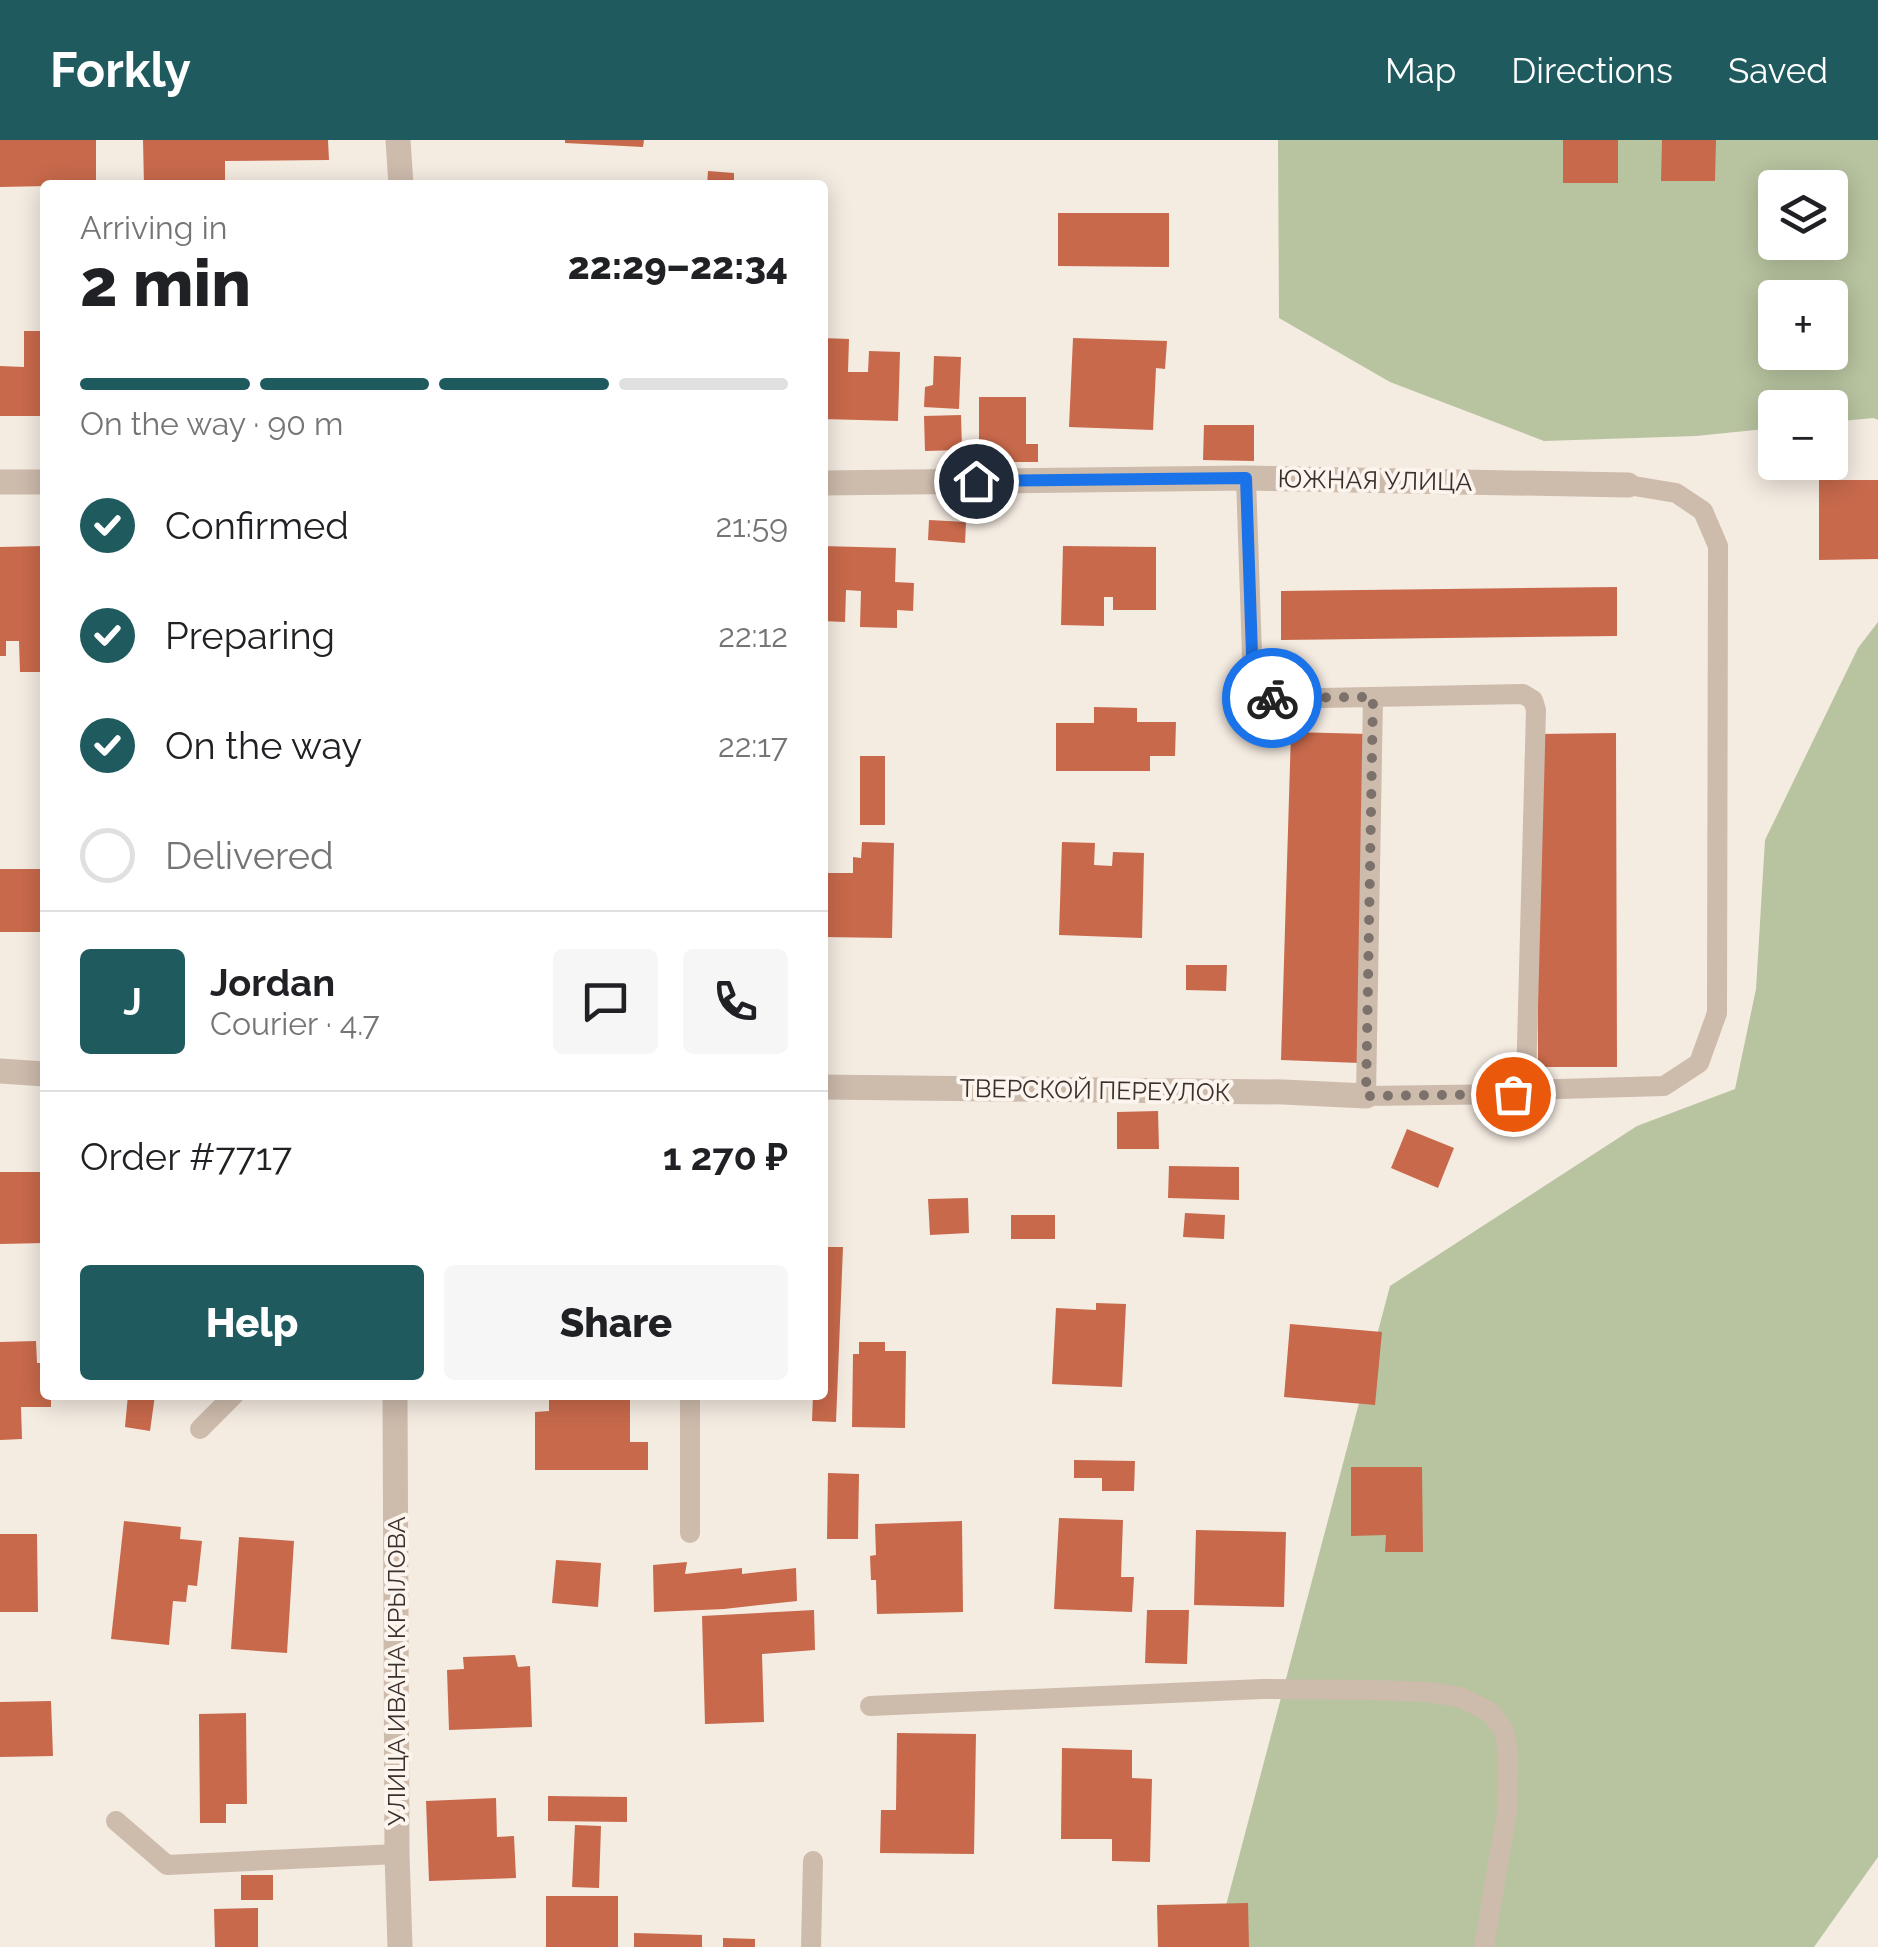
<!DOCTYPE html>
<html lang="en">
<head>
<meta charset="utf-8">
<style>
  body { margin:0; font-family:Raleway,sans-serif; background:#f6f6f6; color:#202124; height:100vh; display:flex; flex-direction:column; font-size:38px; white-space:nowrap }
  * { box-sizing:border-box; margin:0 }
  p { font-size:32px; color:#757577 }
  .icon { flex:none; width:55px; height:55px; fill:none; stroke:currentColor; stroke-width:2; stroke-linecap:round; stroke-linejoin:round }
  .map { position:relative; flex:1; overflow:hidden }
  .details { position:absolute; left:40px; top:40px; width:788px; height:1220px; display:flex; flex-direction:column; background:#fff; border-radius:10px; box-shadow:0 5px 25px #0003 }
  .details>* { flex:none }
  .controls { position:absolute; left:1758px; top:30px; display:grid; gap:20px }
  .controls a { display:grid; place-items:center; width:90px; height:90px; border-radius:10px; background:#fff; box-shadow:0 5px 25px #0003; font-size:50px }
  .pin { position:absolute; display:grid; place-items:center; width:85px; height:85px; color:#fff; margin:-42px; border:5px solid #fff; border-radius:50%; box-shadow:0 2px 10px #0007 }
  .courier { position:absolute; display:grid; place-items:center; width:100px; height:100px; margin:-50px; border:8px solid #1a73e8; border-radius:50%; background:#fff; color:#222; box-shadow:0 2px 12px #0007 }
  .summary em { font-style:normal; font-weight:800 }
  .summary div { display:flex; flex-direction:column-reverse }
  .summary { display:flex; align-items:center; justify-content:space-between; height:170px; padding:0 40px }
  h1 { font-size:65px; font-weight:800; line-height:75px }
  .bar { display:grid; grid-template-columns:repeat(4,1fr); gap:15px 10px; align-content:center; height:120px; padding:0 40px }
  .bar i { height:12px; border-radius:8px; background:#e0e0e0 }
  .bar .on { background:#1f5a5e }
  .bar p { grid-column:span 4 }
  .line { display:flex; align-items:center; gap:25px; padding:0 40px; border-top:2px solid #e0e0e0 }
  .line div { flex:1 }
  .round { display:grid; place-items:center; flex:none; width:105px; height:105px; border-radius:10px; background:#f6f6f6 }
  ol { padding:0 40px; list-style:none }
  li { display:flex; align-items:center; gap:30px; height:110px }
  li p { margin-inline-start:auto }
  li .icon { padding:10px; border-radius:50%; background:#1f5a5e; color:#fff; stroke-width:4 }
  li:last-child { color:#757577 }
  li i { width:55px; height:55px; border:5px solid #e0e0e0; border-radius:50% }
  .cta { display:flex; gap:20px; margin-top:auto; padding:20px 40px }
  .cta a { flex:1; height:115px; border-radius:10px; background:#1f5a5e; color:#fff; font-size:40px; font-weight:800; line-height:115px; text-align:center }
  .cta a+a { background:#f6f6f6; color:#202124 }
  header { display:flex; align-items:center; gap:60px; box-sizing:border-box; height:140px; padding:0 50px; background:#1f5a5e; color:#fff }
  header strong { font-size:48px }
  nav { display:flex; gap:55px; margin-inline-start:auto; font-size:35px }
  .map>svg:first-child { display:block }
  .green { fill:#b8c4a0; fill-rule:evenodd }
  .building { fill:#c8694b }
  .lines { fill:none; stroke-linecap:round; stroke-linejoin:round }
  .service { stroke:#cdbbac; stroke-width:20 }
  .minor { stroke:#cdbbac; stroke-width:25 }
  .done { stroke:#7c716b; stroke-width:10; stroke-dasharray:0 18 }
  .route { stroke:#1a73e8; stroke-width:12 }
  .labels { text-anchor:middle; stroke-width:8; stroke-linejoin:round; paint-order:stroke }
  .street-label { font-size:25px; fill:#3b302b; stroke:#fbf5ee }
</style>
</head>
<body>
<header>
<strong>Forkly</strong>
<nav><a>Map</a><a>Directions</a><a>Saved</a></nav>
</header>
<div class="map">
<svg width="1878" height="1807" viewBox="0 0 1878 1807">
  <rect width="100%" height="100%" fill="#f4ebe1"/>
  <!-- green -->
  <path class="green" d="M1278 0H1878V280L1874 278 1830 282V268H1775V288L1696 296 1544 301 1390 242 1279 178ZM1775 48H1830V102H1775ZM1775 158H1830V212H1775Z
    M1878 482V1717L1814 1807H1215L1390 1146 1637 986 1735 949 1756 849 1765 700 1858 508Z"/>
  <!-- building -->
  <path class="building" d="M0 0H96V45L0 47Z
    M143 0H328L329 20 225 21V44L144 45Z
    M565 0H644L643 7 565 3Z
    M1563 0H1618V43H1563Z
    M1662 0H1716L1715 41H1661Z
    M708 31 734 33V45H707Z
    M1058 73H1169V127L1058 126Z
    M24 191H45V276H0V226L24 227Z
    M822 198 849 199 848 232H868L869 211 900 212 898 281 822 279Z
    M1073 198 1167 201 1165 229 1156 228 1153 290 1069 287Z
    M934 216 961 217 959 269 924 267 925 247 933 245Z
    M979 257H1026V304H1038V322H979Z
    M961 275 962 310 925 311 924 276Z
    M1204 285H1254V321L1203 320Z
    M1819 340H1878V419L1819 420Z
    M929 380 966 382 965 403 928 400Z
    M45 406V532H20L19 501H6V516H0V407Z
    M822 406 896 408 895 442 914 443 913 471 897 470V488L860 487 861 451 846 450 845 482 822 481Z
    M1063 406 1156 407V470H1113V457H1104V486L1061 485Z
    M1617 447V496L1281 500V451Z
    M1094 567 1137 568V582H1176L1175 616H1150V631H1056V583H1094Z
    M1291 592 1369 594 1360 923 1281 920Z
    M1616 593 1617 927H1538L1537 594Z
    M860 616H885V685H860Z
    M862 702 894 703 892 798 822 797V733H853V717L861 718Z
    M1062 702 1095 703 1094 725 1112 726 1113 712 1144 713 1142 798 1059 795Z
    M0 729H40V792H0Z
    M1186 825H1227L1226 851 1186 850Z
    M1158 971 1159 1009H1117V972Z
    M1407 989 1454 1008 1438 1048 1391 1028Z
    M1169 1026 1239 1027V1060L1168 1058Z
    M0 1032H45V1103L0 1104Z
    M968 1058 969 1093 930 1095 928 1059Z
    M1185 1073 1225 1075 1224 1099 1183 1097Z
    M1011 1075H1055V1099H1011Z
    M822 1107H843L836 1282 812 1281 813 1255H822Z
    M1096 1163 1126 1164 1122 1247 1052 1244 1056 1168 1096 1170Z
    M1290 1184 1382 1192 1375 1265 1284 1257Z
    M36 1201 37 1223H45V1255H51V1267H21L22 1299 0 1300V1202Z
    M859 1202H885V1211H906L905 1288 852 1287 853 1214H859Z
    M128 1255H155L150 1291 125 1287Z
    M549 1255H630V1302H648V1330H535V1272L549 1271Z
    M1074 1320 1135 1321 1134 1351H1102V1338H1074Z
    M1351 1327H1422L1423 1412H1385L1386 1395 1351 1396Z
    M828 1333 859 1334 858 1399H827Z
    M1059 1378 1123 1380 1121 1437H1134L1132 1472 1054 1469Z
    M124 1381 181 1387 180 1399 202 1401 197 1446 188 1445 186 1462 173 1461 169 1505 111 1499Z
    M962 1381 963 1472 877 1474 876 1440H871L870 1416 876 1415 875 1384Z
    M1196 1390 1286 1392 1284 1467 1194 1465Z
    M0 1394H37L38 1472H0Z
    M239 1397 294 1401 287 1513 231 1509Z
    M556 1420 601 1423 598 1467 552 1463Z
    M687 1422 685 1434 742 1428V1434L796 1428 797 1461 724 1469 654 1472 653 1425Z
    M814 1470 815 1510 762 1514 764 1582 705 1584 702 1476Z
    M1147 1470H1189L1187 1524 1145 1523Z
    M515 1515 518 1527 530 1526 532 1587 449 1590 447 1530 464 1529 463 1517Z
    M51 1561 53 1616 0 1617V1562Z
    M246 1573 247 1664H226V1683H200L199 1574Z
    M897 1593 976 1594 974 1714 880 1713 881 1670H896Z
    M1062 1608 1132 1610V1638L1152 1639 1150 1722 1112 1721V1699H1061Z
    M548 1656 627 1657V1682L548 1681Z
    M496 1658 497 1697 514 1696 516 1738 429 1741 426 1661Z
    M575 1685 601 1686 599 1748 572 1747Z
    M241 1735H273V1760H241Z
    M546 1756H618V1807H546Z
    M1248 1763 1249 1807H1158L1157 1765Z
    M258 1768V1807H215L214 1769Z
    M634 1793 702 1795V1807H634Z
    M723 1798 755 1799V1807H723Z"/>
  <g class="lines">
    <!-- service -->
    <path class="service" d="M1246 338 1253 544 1256 554 1267 559 1523 554 1533 560 1536 570 1526 943 1524 950 1513 954 1366 956 1373 557
      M1524 950 1664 946 1699 923 1717 873 1718 406 1703 371 1676 353 1628 345
      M200 1289 234 1255
      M690 1393V1255
      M870 1566 1262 1549 1374 1550 1427 1552 1460 1557 1490 1572 1504 1590 1508 1612 1507 1671 1484 1807
      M116 1681 167 1725 397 1714
      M811 1807 813 1721"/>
    <!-- minor -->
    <path class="minor" d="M398 0 401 45
      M0 342H45
      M822 343 1246 338 1628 345
      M0 931 45 934
      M822 947 1283 952 1366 956
      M395 1255 397 1714 400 1807"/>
  </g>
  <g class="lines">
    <!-- done -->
    <path class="done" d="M1272 558 1373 557 1366 956 1513 954"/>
    <!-- route -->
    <path class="route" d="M976 341 1246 338 1253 544 1256 554 1272 558"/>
  </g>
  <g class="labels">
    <!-- street labels -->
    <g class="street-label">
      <text transform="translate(1375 340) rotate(1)" y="9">ЮЖНАЯ УЛИЦА</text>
      <text transform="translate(1095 950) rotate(1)" y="9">ТВЕРСКОЙ ПЕРЕУЛОК</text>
      <text transform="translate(396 1531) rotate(-90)" y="9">УЛИЦА ИВАНА КРЫЛОВА</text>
    </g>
  </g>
</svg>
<div class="controls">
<a><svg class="icon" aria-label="layers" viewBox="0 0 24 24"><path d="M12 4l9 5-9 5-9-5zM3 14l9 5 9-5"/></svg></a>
<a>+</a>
<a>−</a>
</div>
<div class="pin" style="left:1513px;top:954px;background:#ea580c"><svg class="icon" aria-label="bag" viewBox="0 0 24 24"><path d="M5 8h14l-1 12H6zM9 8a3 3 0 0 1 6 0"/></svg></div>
<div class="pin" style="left:976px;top:341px;background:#1f2937"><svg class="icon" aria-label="home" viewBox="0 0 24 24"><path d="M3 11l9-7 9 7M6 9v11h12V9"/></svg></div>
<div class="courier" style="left:1272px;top:558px"><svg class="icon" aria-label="bike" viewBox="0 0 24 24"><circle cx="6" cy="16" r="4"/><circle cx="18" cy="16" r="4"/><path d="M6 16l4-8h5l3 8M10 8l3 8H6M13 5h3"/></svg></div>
<section class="details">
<div class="summary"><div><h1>2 min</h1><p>Arriving in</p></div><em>22:29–22:34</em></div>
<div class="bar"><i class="on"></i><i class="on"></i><i class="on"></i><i></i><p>On the way · 90 m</p></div>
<ol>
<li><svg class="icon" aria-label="check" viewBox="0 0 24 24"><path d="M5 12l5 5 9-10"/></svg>Confirmed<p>21:59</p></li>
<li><svg class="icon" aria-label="check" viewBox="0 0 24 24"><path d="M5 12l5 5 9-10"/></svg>Preparing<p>22:12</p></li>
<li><svg class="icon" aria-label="check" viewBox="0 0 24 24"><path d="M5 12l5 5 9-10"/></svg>On the way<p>22:17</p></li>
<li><i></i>Delivered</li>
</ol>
<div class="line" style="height:180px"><b class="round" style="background:#1f5a5e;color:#fff">J</b><div><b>Jordan</b><p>Courier · 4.7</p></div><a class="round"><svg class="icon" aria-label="chat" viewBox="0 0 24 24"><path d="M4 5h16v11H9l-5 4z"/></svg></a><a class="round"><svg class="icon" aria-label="phone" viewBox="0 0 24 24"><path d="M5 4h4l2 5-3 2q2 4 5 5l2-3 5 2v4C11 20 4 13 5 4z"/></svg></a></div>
<div class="line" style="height:130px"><div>Order #7717</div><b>1 270 ₽</b></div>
<div class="cta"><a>Help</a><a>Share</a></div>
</section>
</div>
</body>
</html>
